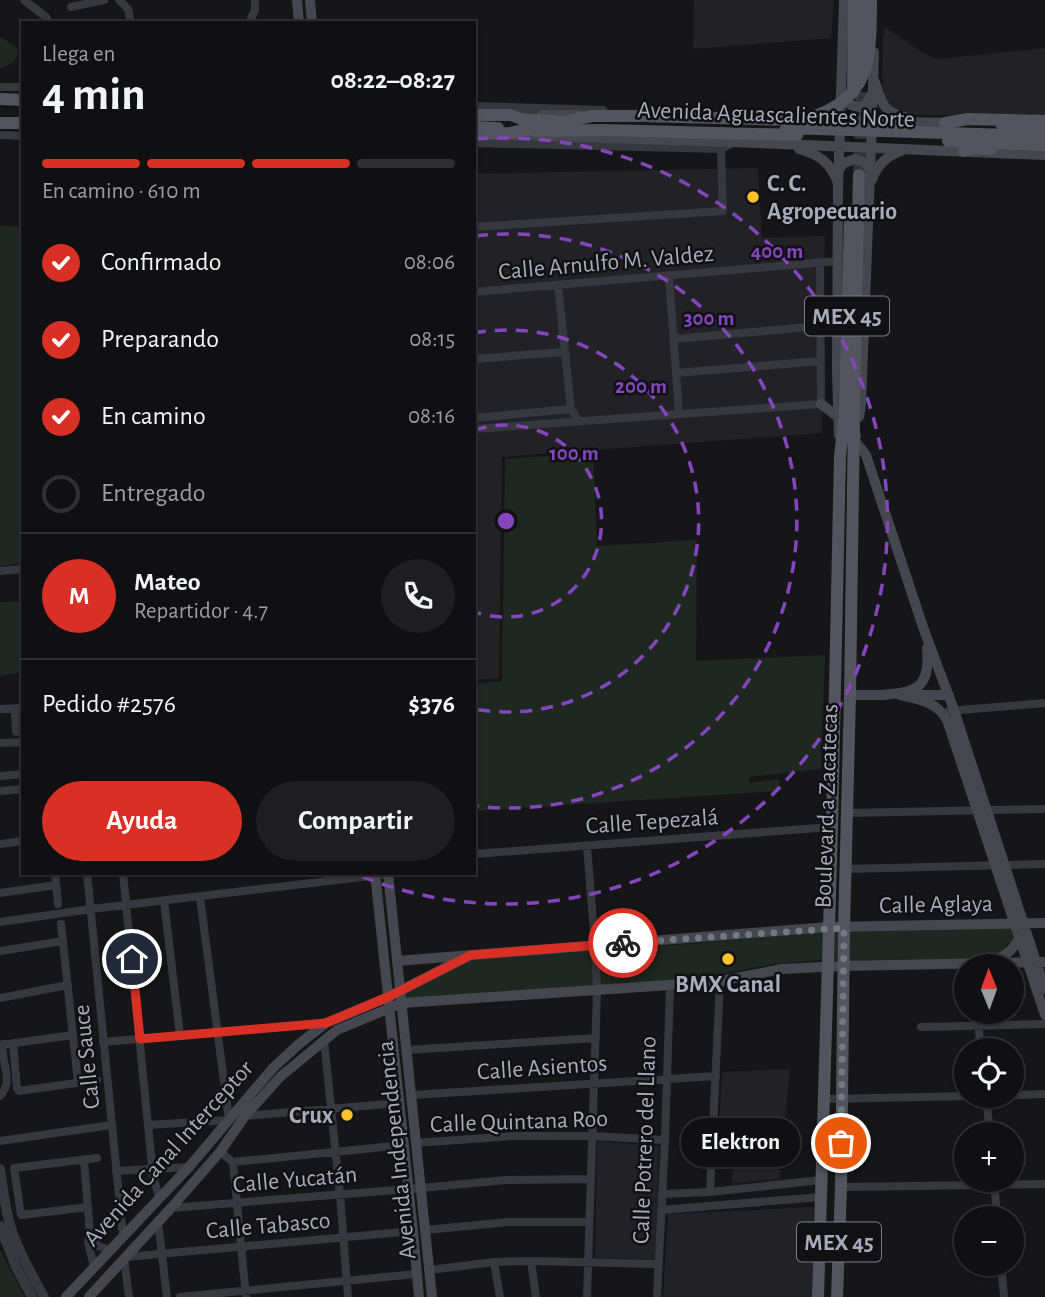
<!DOCTYPE html>
<html lang="es">
<head>
<meta charset="utf-8">
<style>
  body { margin:0; font-family:"Alegreya Sans",sans-serif; background:#1e1e21; color:#f1f3f6; height:100vh; display:flex; flex-direction:column; font-size:26px; white-space:nowrap }
  * { box-sizing:border-box; margin:0 }
  p { font-size:23px; color:#9c9da0 }
  .icon { flex:none; width:38px; height:38px; fill:none; stroke:currentColor; stroke-width:2; stroke-linecap:round; stroke-linejoin:round }
  .map { position:relative; flex:1; overflow:hidden }
  .drawer { position:absolute; left:21px; top:21px; width:455px; height:854px; display:flex; flex-direction:column; background:#101013; border-radius:0px; box-shadow:0 2px 5px #0004,0 0 0 2px #303033 }
  .drawer>* { flex:none }
  .needle { width:46px; rotate:359deg }
  .fabs { position:absolute; left:954px; top:954px; display:grid; gap:14px }
  .fabs a { display:grid; place-items:center; width:70px; height:70px; border-radius:50%; background:#101013; box-shadow:0 2px 5px #0004,0 0 0 2px #303033; font-size:35px }
  .pin { position:absolute; display:grid; place-items:center; width:60px; height:60px; color:#fff; margin:-30px; border:4px solid #fff; border-radius:50%; box-shadow:0 2px 7px #0007 }
  .courier { position:absolute; display:grid; place-items:center; width:70px; height:70px; margin:-35px; border:5px solid #d93025; border-radius:50%; background:#fff; color:#222; box-shadow:0 2px 9px #0007 }
  .bubble { position:absolute; height:49px; border-radius:24px; background:#101013; box-shadow:0 2px 5px #0004,0 0 0 2px #303033; font-size:23px; font-weight:700; line-height:49px; text-align:center }
  .overview em { font-style:normal; font-weight:700 }
  .overview div { display:flex; flex-direction:column-reverse }
  .overview { display:flex; align-items:center; justify-content:space-between; height:119px; padding:0 21px }
  h1 { font-size:46px; font-weight:700; line-height:52px }
  .bar { display:grid; grid-template-columns:repeat(4,1fr); gap:10px 7px; align-content:center; height:84px; padding:0 21px }
  .bar i { height:9px; border-radius:5px; background:#303033 }
  .bar .selected { background:#d93025 }
  .bar p { grid-column:span 4 }
  .line { display:flex; align-items:center; gap:18px; padding:0 21px; border-top:2px solid #303033 }
  .line div { flex:1 }
  .round { display:grid; place-items:center; flex:none; width:74px; height:74px; border-radius:37px; background:#1e1e21 }
  ol { padding:0 21px; list-style:none }
  li { display:flex; align-items:center; gap:21px; height:77px }
  li p { margin-inline-start:auto }
  li .icon { padding:7px; border-radius:50%; background:#d93025; color:#fff; stroke-width:4 }
  li:last-child { color:#9c9da0 }
  li i { width:38px; height:38px; border:4px solid #303033; border-radius:50% }
  .primary-button { display:flex; gap:14px; margin-top:auto; padding:14px 21px }
  .primary-button a { flex:1; height:80px; border-radius:42px; background:#d93025; color:#fff; font-size:28px; font-weight:700; line-height:80px; text-align:center }
  .primary-button a+a { background:#1e1e21; color:#f1f3f6 }
  .map>svg:first-child { display:block }
  .built { fill:#222226 }
  .green { fill:#1e2720 }
  .lines { fill:none; stroke-linecap:round; stroke-linejoin:round }
  .primary-tunnel { stroke:#333439; stroke-width:12; stroke-dasharray:12 6; stroke-linecap:butt }
  .minor { stroke:#37383e; stroke-width:8 }
  .tertiary { stroke:#37383e; stroke-width:10 }
  .secondary { stroke:#45474e; stroke-width:10 }
  .primary { stroke:#53545d; stroke-width:12 }
  .primary-bridge { stroke:#53545d; stroke-width:12 }
  .done { stroke:#747882; stroke-width:7; stroke-dasharray:0 12.6 }
  .route { stroke:#d93025; stroke-width:9 }
  .ring { fill:none; stroke:#8446be; stroke-width:3.5; stroke-dasharray:12 9 }
  .poi-dot { fill:#ffc228; stroke:#111114; stroke-width:2.5 }
  .labels { text-anchor:middle; stroke-width:5; stroke-linejoin:round; paint-order:stroke }
  .shield { fill:#111114; stroke:#7a7e88; stroke-width:2 }
  .shield-label { font-size:23px; font-weight:bold; fill:#a7acba }
  .street-label { font-size:24px; fill:#a7acba; stroke:#111114 }
  .poi-label { font-size:24px; font-weight:bold; fill:#a7acba; stroke:#111114; text-anchor:start }
  .centre { fill:#8446be; stroke:#111114; stroke-width:3.5 }
  .ring-label { font-size:21px; text-anchor:middle; font-weight:bold; fill:#8446be; stroke:#111114; stroke-width:5; stroke-linejoin:round; paint-order:stroke }
</style>
</head>
<body>
<div class="map">
<svg width="1045" height="1297" viewBox="0 0 1045 1297">
  <rect width="100%" height="100%" fill="#161619"/>
  <!-- built -->
  <path class="built" d="M694 0H834L831 38 693 49Z
    M885 27 926 55 937 59 1045 48V115H908L894 111 882 93 883 37Z
    M758 168 762 238 825 236 822 433 502 457 499 678 474 680V174Z
    M790 1069 779 1179 732 1183 733 1164 717 1160 722 1072Z
    M597 1141 659 1146 656 1259 595 1258Z
    M814 1207 812 1297H663L668 1214Z"/>
  <!-- green -->
  <path class="green" d="M0 36 19 50 14 62 0 69Z
    M0 226 23 227V563L0 566Z
    M593 453 597 546 697 540 696 661 825 655 821 769 749 777 750 783 779 779 780 791 474 811V684L502 681 505 459Z
    M23 601V672L0 676V602Z
    M1014 927 1016 935C1004 951 998 955 979 961L856 962 821 960 775 964 694 979 408 1001 405 994 473 959 703 943 822 931Z
    M0 1250 22 1292 25 1297H0Z"/>
  <g class="lines">
    <!-- primary-tunnel -->
    <path class="primary-tunnel" d="M859 175 862 92"/>
    <!-- minor -->
    <path class="minor" d="M24 0 46 17 49 23
      M119 0 128 9 131 23
      M71 7 104 0
      M249 23 255 10V0
      M0 87H23
      M0 135 23 136
      M474 227 723 211 721 148
      M669 276 679 414
      M558 285 571 409 579 421
      M474 292 838 261
      M674 339 821 326
      M474 359 564 352
      M676 373 821 361
      M474 418 571 409
      M474 429 821 404 820 263
      M0 571 23 569
      M0 709 23 708
      M15 709 16 732
      M949 711 1045 703
      M0 743 23 742
      M0 776 23 774
      M0 791 23 789
      M847 813 1045 809
      M0 844 23 841
      M474 854 832 827
      M846 869 1045 864
      M55 873 58 904
      M87 873 123 1236
      M123 873 153 1176 159 1197
      M0 893 56 885
      M164 901 180 1035
      M0 922 91 909 388 874
      M61 924 78 1083
      M0 951 63 941
      M0 998 68 985
      M977 1012 981 1050
      M921 1027 1045 1024
      M324 1040 340 1195 348 1297
      M103 1042 326 1023
      M13 1043 17 1088 19 1091 97 1080
      M0 1045 73 1035
      M407 1050 596 1038
      M412 1095 716 1076
      M1012 1095 1045 1094
      M0 1096C15 1079 0 1063 3 1044
      M986 1096 990 1134
      M824 1099 973 1096
      M245 1116 399 1103
      M148 1125 229 1120 200 897
      M0 1141 111 1125
      M416 1143 512 1136H592L665 1140
      M220 1152 233 1162 246 1297
      M84 1160 90 1234 88 1242 94 1267
      M233 1162 404 1145
      M116 1171 189 1167
      M994 1180 997 1218
      M841 1187 1045 1184
      M710 1192 720 981
      M662 1194 710 1192 821 1180
      M88 1207 21 1215 14 1168 97 1158
      M171 1208 421 1188 506 1180 591 1179
      M661 1210 821 1197
      M158 1222 167 1297
      M425 1230 509 1222H589
      M90 1234 98 1246 110 1250
      M126 1257 413 1231
      M124 1258 129 1297
      M531 1261 536 1297
      M494 1262 500 1297
      M1001 1264 1004 1297
      M430 1270 494 1262 531 1261 658 1264
      M180 1297 416 1274
      M587 1297 597 991 595 945 587 846
      M657 1297 665 1140 670 985"/>
    <!-- tertiary -->
    <path class="tertiary" d="M474 107 603 111
      M474 142 721 148 732 142
      M0 1169C3 1189 5 1209 11 1228 19 1253 32 1275 44 1297
      M0 1226 16 1267 32 1297"/>
    <!-- secondary -->
    <path class="secondary" d="M297 0 299 23
      M310 0 312 23
      M875 82C882 104 883 113 908 118
      M842 96C848 105 853 107 864 107L871 96
      M542 115H579
      M805 120 953 123
      M513 135 732 142 1045 155
      M799 149C820 155 830 162 838 183
      M839 169 844 163 855 159 866 163 870 170
      M872 180C877 165 886 156 901 151
      M821 404 838 417
      M859 417 861 404 872 122 874 52
      M839 435 837 372 838 189 844 0
      M856 436 855 441 866 455 924 630 954 710 1045 989
      M850 695H886
      M880 695C915 692 931 690 927 648
      M900 695C919 699 937 702 947 720L1045 1015
      M916 695H949
      M375 873 413 1231 419 1297
      M388 873 432 1297
      M993 960C1007 956 1016 947 1021 934
      M397 961 828 927 1045 923
      M66 1297 189 1167 273 1068 299 1044 326 1023 388 997 466 957
      M89 1297 171 1208 220 1152 245 1116 280 1077 337 1030 402 1003 670 985 720 981 782 969 843 966 1045 962"/>
    <!-- primary -->
    <path class="primary" d="M862 68 864 0
      M853 93 854 0
      M0 99 23 100
      M474 115H511L521 119 555 121
      M0 123H23
      M945 123 968 119 1045 121
      M1001 124 1011 128 1045 130
      M474 127 498 128
      M535 131 602 130
      M964 151 974 148 991 149
      M818 1297 832 827 840 456 845 413 850 216
      M837 1297 841 1187 844 928 850 695 855 349 859 175"/>
    <!-- primary-bridge -->
    <path class="primary-bridge" d="M786 128 1045 136
      M602 130 797 135
      M474 134 510 133 592 116H643L791 120C824 118 857 100 866 66 871 45 871 22 871 0
      M948 141 1045 145"/>
  </g>
  <g class="lines">
    <!-- done -->
    <path class="done" d="M623 943 844 928 841 1143"/>
    <!-- route -->
    <path class="route" d="M132 959 140 1039 326 1023 388 997 471 955 623 943"/>
  </g>
  <!-- distance rings -->
  <g class="ring">
    <path d="M475 430A96 96 0 1 1 475 612"/>
    <path d="M474 333A191 191 0 1 1 474 709"/>
    <path d="M476 236A287 287 0 1 1 476 806"/>
    <path d="M476 139A383 383 0 1 1 356 874"/>
  </g>
  <!-- markers -->
  <g class="poi-dot">
    <circle cx="753" cy="197" r="7"/>
    <circle cx="728" cy="959" r="7"/>
    <circle cx="347" cy="1115" r="7"/>
  </g>
  <g class="labels">
    <!-- shield labels -->
    <g class="shield">
      <rect x="805" y="296.5" width="84" height="39" rx="5"/>
      <rect x="797" y="1222.5" width="84" height="39" rx="5"/>
    </g>
    <g class="shield-label">
      <text x="847" y="324">MEX 45</text>
      <text x="839" y="1250">MEX 45</text>
    </g>
    <!-- street labels -->
    <g class="street-label">
      <text transform="translate(776 114) rotate(2)" y="8">Avenida Aguascalientes Norte</text>
      <text transform="translate(606 262) rotate(-5)" y="8">Calle Arnulfo M. Valdez</text>
      <text transform="translate(826 806) rotate(-88)" y="8">Boulevard a Zacatecas</text>
      <text transform="translate(652 821) rotate(-4)" y="8">Calle Tepezalá</text>
      <text transform="translate(936 904) rotate(-1)" y="8">Calle Aglaya</text>
      <text transform="translate(86 1057) rotate(-96)" y="8">Calle Sauce</text>
      <text transform="translate(542 1067) rotate(-4)" y="8">Calle Asientos</text>
      <text transform="translate(519 1121) rotate(-2)" y="8">Calle Quintana Roo</text>
      <text transform="translate(644 1140) rotate(-88)" y="8">Calle Potrero del Llano</text>
      <text transform="translate(396 1150) rotate(-96)" y="8">Avenida Independencia</text>
      <text transform="translate(168 1153) rotate(-48)" y="8">Avenida Canal Interceptor</text>
      <text transform="translate(295 1179) rotate(-5)" y="8">Calle Yucatán</text>
      <text transform="translate(268 1225) rotate(-5)" y="8">Calle Tabasco</text>
    </g>
    <!-- poi labels -->
    <g class="poi-label">
      <text x="767" y="191">C. C.<tspan x="767" dy="28">Agropecuario</tspan></text>
      <text x="728" y="992" text-anchor="middle">BMX Canal</text>
      <text x="333" y="1123" text-anchor="end">Crux</text>
    </g>
  </g>
  <circle cx="506" cy="521" r="10" class="centre"/>
  <g class="ring-label">
    <text x="777" y="258">400 m</text>
    <text x="709" y="325">300 m</text>
    <text x="641" y="393">200 m</text>
    <text x="574" y="460">100 m</text>
  </g>
</svg>
<div class="fabs">
<a><svg class="needle" viewBox="-14 -14 28 28"><path d="M0-13l5 13h-10z" fill="#e53935"/><path d="M0 13l5-13h-10z" fill="#9c9da0"/></svg></a>
<a><svg class="icon" aria-label="locate" viewBox="0 0 24 24"><circle cx="12" cy="12" r="6"/><path d="M12 2v4M12 18v4M2 12h4M18 12h4"/></svg></a>
<a>+</a>
<a>−</a>
</div>
<div class="pin" style="left:841px;top:1143px;background:#ea580c"><svg class="icon" aria-label="bag" viewBox="0 0 24 24"><path d="M5 8h14l-1 12H6zM9 8a3 3 0 0 1 6 0"/></svg></div>
<div class="pin" style="left:132px;top:959px;background:#1f2937"><svg class="icon" aria-label="home" viewBox="0 0 24 24"><path d="M3 11l9-7 9 7M6 9v11h12V9"/></svg></div>
<div class="courier" style="left:623px;top:943px"><svg class="icon" aria-label="bike" viewBox="0 0 24 24"><circle cx="6" cy="16" r="4"/><circle cx="18" cy="16" r="4"/><path d="M6 16l4-8h5l3 8M10 8l3 8H6M13 5h3"/></svg></div>
<div class="bubble" style="left:681px;top:1118px;width:119px">Elektron</div>
<section class="drawer">
<div class="overview"><div><h1>4 min</h1><p>Llega en</p></div><em>08:22–08:27</em></div>
<div class="bar"><i class="selected"></i><i class="selected"></i><i class="selected"></i><i></i><p>En camino · 610 m</p></div>
<ol>
<li><svg class="icon" aria-label="check" viewBox="0 0 24 24"><path d="M5 12l5 5 9-10"/></svg>Confirmado<p>08:06</p></li>
<li><svg class="icon" aria-label="check" viewBox="0 0 24 24"><path d="M5 12l5 5 9-10"/></svg>Preparando<p>08:15</p></li>
<li><svg class="icon" aria-label="check" viewBox="0 0 24 24"><path d="M5 12l5 5 9-10"/></svg>En camino<p>08:16</p></li>
<li><i></i>Entregado</li>
</ol>
<div class="line" style="height:126px"><b class="round" style="background:#d93025;color:#fff">M</b><div><b>Mateo</b><p>Repartidor · 4.7</p></div><a class="round"><svg class="icon" aria-label="phone" viewBox="0 0 24 24"><path d="M5 4h4l2 5-3 2q2 4 5 5l2-3 5 2v4C11 20 4 13 5 4z"/></svg></a></div>
<div class="line" style="height:91px"><div>Pedido #2576</div><b>$376</b></div>
<div class="primary-button"><a>Ayuda</a><a>Compartir</a></div>
</section>
</div>
</body>
</html>
